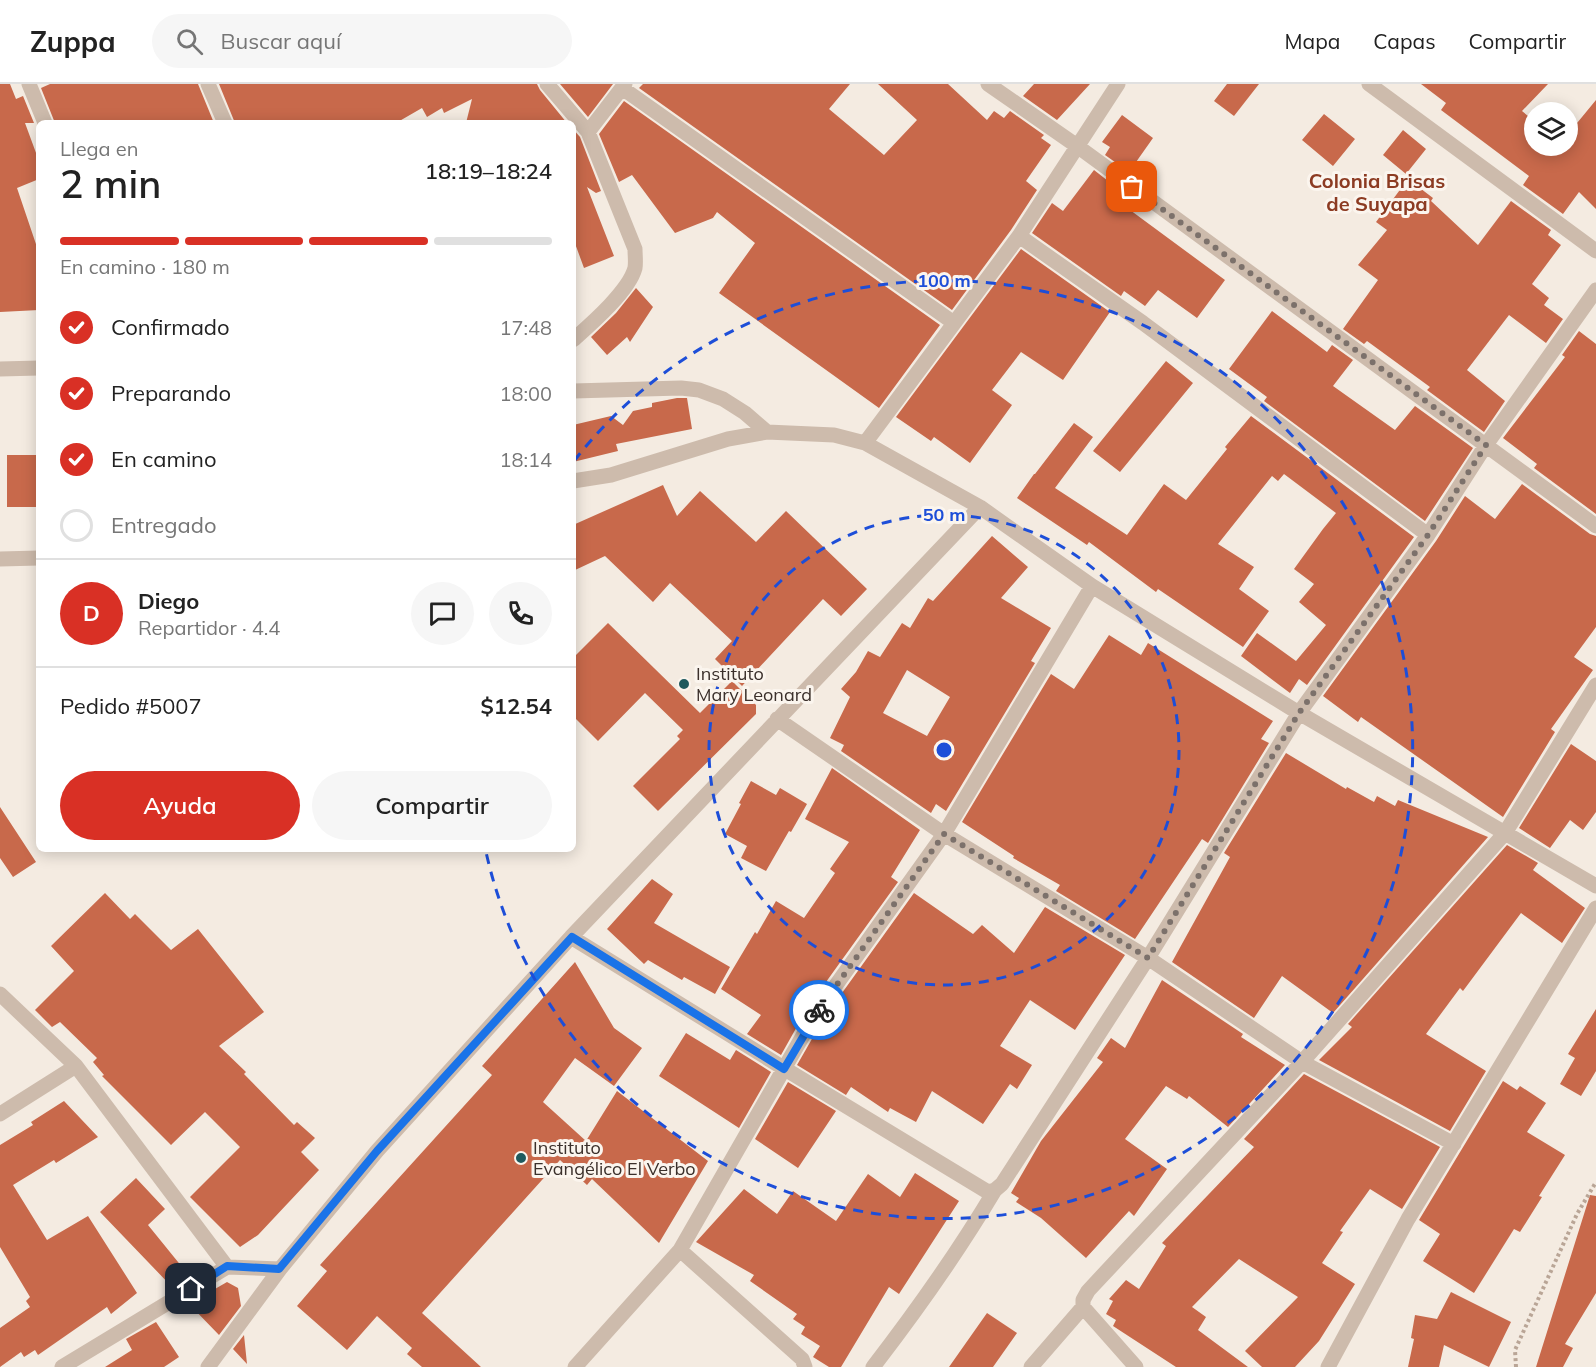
<!DOCTYPE html>
<html lang="es">
<head>
<meta charset="utf-8">
<style>
  body { margin:0; font-family:Mulish,sans-serif; background:#f6f6f6; color:#222; height:100vh; display:flex; flex-direction:column; font-size:22px; white-space:nowrap }
  * { box-sizing:border-box; margin:0 }
  p { font-size:20px; color:#767676 }
  .icon { flex:none; width:33px; height:33px; fill:none; stroke:currentColor; stroke-width:2; stroke-linecap:round; stroke-linejoin:round }
  .map { position:relative; flex:1; overflow:hidden }
  .panel { position:absolute; left:36px; top:36px; width:540px; height:732px; display:flex; flex-direction:column; background:#fff; border-radius:9px; box-shadow:0 3px 15px #0003 }
  .panel>* { flex:none }
  .controls { position:absolute; left:1524px; top:18px; display:grid; gap:12px }
  .controls a { display:grid; place-items:center; width:54px; height:54px; border-radius:50%; background:#fff; box-shadow:0 3px 15px #0003; font-size:30px }
  .pin { position:absolute; display:grid; place-items:center; width:51px; height:51px; color:#fff; margin:-26px; border-radius:12px; box-shadow:0 3px 9px #0006 }
  .courier { position:absolute; display:grid; place-items:center; width:60px; height:60px; margin:-30px; border:4px solid #1a73e8; border-radius:50%; background:#fff; color:#222; box-shadow:0 2px 8px #0007 }
  .overview em { font-style:normal; font-weight:600 }
  .overview div { display:flex; flex-direction:column-reverse }
  .overview { display:flex; align-items:center; justify-content:space-between; height:102px; padding:0 24px }
  h1 { font-size:39px; font-weight:600; line-height:45px }
  .bar { display:grid; grid-template-columns:repeat(4,1fr); gap:9px 6px; align-content:center; height:72px; padding:0 24px }
  .bar i { height:8px; border-radius:4px; background:#e0e0e0 }
  .bar .selected { background:#d93025 }
  .bar p { grid-column:span 4 }
  .line { display:flex; align-items:center; gap:15px; padding:0 24px; border-top:2px solid #e0e0e0 }
  .line div { flex:1 }
  .round { display:grid; place-items:center; flex:none; width:63px; height:63px; border-radius:32px; background:#f6f6f6 }
  ol { padding:0 24px; list-style:none }
  li { display:flex; align-items:center; gap:18px; height:66px }
  li p { margin-inline-start:auto }
  li .icon { padding:6px; border-radius:50%; background:#d93025; color:#fff; stroke-width:4 }
  li:last-child { color:#767676 }
  li i { width:33px; height:33px; border:3px solid #e0e0e0; border-radius:50% }
  .button { display:flex; gap:12px; margin-top:auto; padding:12px 24px }
  .button a { flex:1; height:69px; border-radius:36px; background:#d93025; color:#fff; font-size:24px; font-weight:600; line-height:69px; text-align:center }
  .button a+a { background:#f6f6f6; color:#222 }
  header { display:flex; align-items:center; gap:36px; box-sizing:border-box; height:84px; padding:0 30px; background:#fff; border-bottom:2px solid #e0e0e0 }
  header strong { font-size:28px }
  nav { display:flex; gap:33px; margin-inline-start:auto; font-size:21px }
  .search { width:420px; height:54px; background:#f6f6f6; display:flex; align-items:center; gap:15px; box-sizing:border-box; padding:0 21px; border-radius:33px; color:#767676; font-size:22px }
  .map>svg:first-child { display:block }
  .building { fill:#c8694b; fill-rule:evenodd }
  .lines { fill:none; stroke-linecap:round; stroke-linejoin:round }
  .path { stroke:#b9a596; stroke-width:4; stroke-dasharray:3 3; stroke-linecap:butt }
  .minor { stroke:#cdbbac; stroke-width:15 }
  .done { stroke:#7c716b; stroke-width:6; stroke-dasharray:0 10.8 }
  .route { stroke:#1a73e8; stroke-width:8 }
  .ring { fill:none; stroke:#1d4ed8; stroke-width:3; stroke-dasharray:10 8 }
  .poi-dot { fill:#1f5a5e; stroke:#fbf5ee; stroke-width:2 }
  .labels { text-anchor:middle; stroke-width:6; stroke-linejoin:round; paint-order:stroke }
  .poi-label { font-size:18px; fill:#3b302b; stroke:#fbf5ee; text-anchor:start }
  .neighbourhood-label { font-size:20px; font-weight:bold; fill:#8c3b22; stroke:#fbf5ee }
  .centre { fill:#1d4ed8; stroke:#fbf5ee; stroke-width:3 }
  .ring-label { font-size:18px; text-anchor:middle; font-weight:bold; fill:#1d4ed8; stroke:#fbf5ee; stroke-width:6; stroke-linejoin:round; paint-order:stroke }
</style>
</head>
<body>
<header>
<strong>Zuppa</strong>
<div class="search"><svg class="icon" aria-label="search" viewBox="0 0 24 24"><circle cx="10" cy="10" r="6"/><path d="M15 15l6 6"/></svg>Buscar aquí</div>
<nav><a>Mapa</a><a>Capas</a><a>Compartir</a></nav>
</header>
<div class="map">
<svg width="1596" height="1283" viewBox="0 0 1596 1283">
  <rect width="100%" height="100%" fill="#f4ebe1"/>
  <!-- building -->
  <path class="building" d="M0 0H10L16 15 23 12 34 39H25L39 77V95L17 104 39 169V226L0 228Z
    M50 0H198L214 39H55L41 4Z
    M219 0H537L540 6 567 39H466L472 15 444 29 442 24 427 33 422 24 396 39H235Z
    M560 0H613L588 33Z
    M643 0H850L829 25 884 71 917 36 878 0H948L987 36 994 27 1004 34 1010 27 1044 51 1041 54 1051 61 1026 97 1037 106 1011 146 952 226 639 4Z
    M1034 0H1090L1057 36 1023 12Z
    M1227 0H1259L1234 32 1214 17Z
    M1421 0H1548L1522 27 1534 37V62H1568V50L1596 16V125L1579 108 1563 130 1523 101 1529 92 1441 26 1446 19Z
    M624 17 940 241 879 324 719 209 755 159 717 128 713 134 675 149 632 91 619 98 599 50Z
    M1324 30 1355 55 1333 82 1302 56Z
    M1122 31 1153 54 1129 88 1105 71 1110 63 1102 58Z
    M573 45 580 53 601 107 596 109 587 103 614 172 584 184 573 154Z
    M1403 46 1426 65 1406 90 1383 71Z
    M1094 86 1117 104 1111 112 1225 196 1197 234 1158 206 1145 222 1124 207 1121 212 1032 149 1052 119 1063 127Z
    M1408 95 1433 114 1431 117 1478 161 1511 117 1551 146 1548 151 1561 161 1532 200 1549 214 1544 221 1563 235 1546 259 1509 231 1467 286 1505 317 1484 348 1427 306 1430 303 1367 257 1364 260 1343 245 1378 196 1358 181 1387 146 1376 138Z
    M1021 165 1110 228 1063 296 1021 268 992 306 1012 321 970 379 934 353 931 357 896 333Z
    M636 204 653 223 630 258 627 253 607 271 591 253 616 229Z
    M1272 227 1327 268 1332 261 1353 276 1333 302 1395 346 1415 322 1473 364 1425 437 1264 317 1267 313 1229 285Z
    M1579 247 1596 260V430L1534 384 1537 380 1503 354 1565 273 1562 271Z
    M1166 277 1193 299 1120 388 1093 367Z
    M677 314H687L692 345 616 360 618 367 573 378V341L611 332 623 341 633 327 652 323V319Z
    M1251 332 1414 453 1307 601 1299 595 1290 609 1241 572 1257 549 1296 577 1326 541 1299 518 1314 500 1294 485 1323 445 1336 429 1284 390 1278 397 1272 392 1218 460 1254 483 1239 505 1269 527 1243 563 1158 505 1156 508 1089 458 1087 461 1017 414 1034 390H1035L1074 339 1093 353 1055 404 1127 451 1164 400 1186 416 1227 365 1225 363Z
    M7 371H39V423H7Z
    M1522 400 1590 450 1596 452V543L1574 573 1593 586 1551 645 1555 648 1503 733 1361 633 1358 638 1323 612 1436 457 1465 412 1495 435Z
    M663 401 677 432 700 407 756 458 786 427 867 505 841 532 823 515 742 602 715 575 732 557 670 499 653 518 605 472 573 487V441Z
    M992 452 1028 483 1001 514 1051 544 1031 577 1035 579 946 727 936 720 931 729 841 667 844 661 830 654 850 613 841 605 856 588 868 567 880 573 902 539 910 544 928 514 933 517ZM907 586 950 613 927 652 883 629Z
    M608 539 700 629 732 597 756 621V630L658 727 633 702 680 655 677 652 683 646 645 609 598 657 573 632V574Z
    M1109 551 1141 571 1148 559 1273 637 1261 655 1269 659 1208 759 1202 755 1135 855 1056 807 1060 801 1013 774 1014 772 962 738 1051 590 1074 605Z
    M1571 660 1596 677V728L1583 746 1570 736 1550 764 1519 744Z
    M1286 669 1346 705 1347 703 1374 718 1377 712 1395 722 1398 716 1488 753 1333 929 1282 892 1254 934 1172 878 1230 773 1224 769Z
    M832 684 920 746 891 793 898 798 808 923 781 971 747 950 761 931 721 905 755 848 757 850 776 817 804 834 835 789 830 785 849 758 805 735Z
    M751 697 776 711 780 704 807 720 791 748 789 747 766 787 741 774 747 762 725 750 741 720 739 719Z
    M0 723 36 778 13 793 0 774Z
    M1507 761 1538 779 1533 786 1585 824 1562 859 1521 829 1463 907 1460 904 1426 950 1486 987 1450 1047 1319 976 1352 943 1348 940Z
    M652 795 673 810 654 839 730 883 715 910 684 893 682 896 648 876 644 880 607 845Z
    M105 809 130 835 135 830 171 866 198 845 264 928 219 962 246 988 244 990 294 1041 297 1038 315 1054 301 1068 319 1086 258 1151 240 1163 190 1113 240 1063 205 1028 171 1061 102 992 104 991 93 978 97 974 60 938 52 943 35 926 74 887 51 862Z
    M914 809 973 850 982 841 1014 869 1045 823 1125 871 1075 946 1030 916 1000 962 1032 981 1017 1005 1010 1000 983 1040 932 1007 916 1038 890 1024 888 1028 851 1003 846 1011 797 981 824 934Z
    M575 878 614 944 642 964 614 1002 575 974 543 1018 586 1057 617 1007 708 1077 659 1159 592 1095 587 1101 560 1076 422 1229 481 1283H422L407 1270 412 1264 377 1232 347 1266 297 1222 327 1187 320 1181 492 991 482 982Z
    M1162 896 1243 950 1241 953 1285 981 1228 1043 1189 1012 1187 1015 1166 1002 1125 1055 1167 1085 1134 1132 1129 1127 1086 1174 1041 1134 1016 1118 1019 1114 1011 1109 1041 1057 1103 978 1097 974 1111 954 1125 964Z
    M1596 925V987L1581 1012 1560 1000 1575 974 1568 970Z
    M686 949 730 976 736 966 771 988 739 1044 659 992Z
    M1304 990 1440 1063 1402 1125 1370 1105 1340 1147 1343 1148 1322 1179 1355 1200 1319 1257 1295 1283H1262L1245 1267 1298 1213 1239 1175 1192 1223 1206 1233 1198 1246 1248 1283H1176L1113 1242 1116 1236 1106 1230 1113 1217 1109 1215 1126 1196 1139 1205 1166 1162 1162 1159 1254 1063 1244 1055Z
    M1503 997 1517 1006 1520 1002 1546 1019 1527 1048 1565 1071 1539 1112 1542 1113 1520 1148 1514 1145 1474 1209 1423 1177 1440 1150 1419 1136Z
    M788 998 836 1027 798 1084 755 1055Z
    M64 1017 98 1053 56 1079 54 1076 13 1101 47 1156 88 1132 137 1209 111 1230 107 1223 38 1271 35 1266 24 1273 21 1268 0 1283V1244L30 1223 26 1217 30 1213 0 1163V1061L33 1041 31 1038Z
    M915 1089 959 1117 899 1210 889 1203 841 1283H829L813 1273 820 1262 801 1250 805 1243 793 1235 797 1230 750 1197 754 1191 696 1158 744 1105 777 1130 793 1107 836 1137 868 1090 900 1113Z
    M136 1094 165 1125 148 1141 191 1194 173 1204 100 1128Z
    M1590 1111 1596 1112V1209L1565 1260 1573 1264 1563 1283H1536Z
    M227 1198 238 1204 241 1222 219 1251 189 1220Z
    M1451 1208 1511 1238 1489 1283 1444 1261 1439 1283H1408L1414 1255 1411 1254 1415 1231 1437 1235Z
    M987 1229 1017 1249 993 1283H949Z
    M156 1238 179 1273 164 1283H105L132 1266 126 1255Z
    M244 1251 247 1280 233 1265Z"/>
  <g class="lines">
    <!-- path -->
    <path class="path" d="M1516 1283 1515 1266 1577 1130 1596 1098"/>
    <!-- minor -->
    <path class="minor" d="M29 0 45 39
      M208 0 225 39
      M547 0 588 48 635 165C635 171 636 178 635 184 629 207 591 240 573 256
      M988 0 1077 62 1596 442
      M1369 0 1596 167
      M622 4 954 239
      M588 48 625 0
      M1019 152 1143 239 1428 451
      M0 285 39 284
      M573 307 681 304 699 306 723 315 745 329 767 348
      M865 359 1019 152 1118 0
      M573 397 611 391 728 355 767 348 834 351 865 359 980 423 1092 502 1299 629 1596 802
      M0 475 39 474
      M777 635 944 750 1148 874 1302 978 1454 1060
      M571 853 785 985 988 1108 995 1106 1002 1100 1148 874 1299 629 1428 451 1486 361 1596 206
      M0 910 76 982 227 1183 280 1185
      M0 1030 76 982
      M680 1166 802 1275 805 1283
      M62 1283 227 1183
      M208 1283 280 1185 377 1067 571 853 980 423
      M575 1283 680 1166 816 929 944 750 1092 502
      M873 1283C917 1226 958 1168 995 1106
      M1031 1283 1083 1223
      M1136 1283 1083 1223V1216L1088 1207 1302 978 1505 749 1596 601
      M1328 1283 1408 1135 1596 824"/>
  </g>
  <g class="lines">
    <!-- done -->
    <path class="done" d="M819 926 944 750 1148 874 1299 629 1428 451 1486 361 1132 103"/>
    <!-- route -->
    <path class="route" d="M191 1205 227 1182 279 1185 377 1067 572 853 784 985 819 926"/>
  </g>
  <!-- distance rings -->
  <g class="ring">
    <circle cx="944" cy="666" r="235"/>
    <path d="M574 377A469 469 0 1 1 486 768"/>
  </g>
  <!-- markers -->
  <g class="poi-dot">
    <circle cx="684" cy="600" r="6"/>
    <circle cx="521" cy="1074" r="6"/>
  </g>
  <g class="labels">
    <!-- poi labels -->
    <g class="poi-label">
      <text x="696" y="596">Instituto<tspan x="696" dy="21">Mary Leonard</tspan></text>
      <text x="533" y="1070">Instituto<tspan x="533" dy="21">Evangélico El Verbo</tspan></text>
    </g>
    <!-- neighbourhood labels -->
    <g class="neighbourhood-label">
      <text x="1377" y="104">Colonia Brisas<tspan x="1377" dy="23">de Suyapa</tspan></text>
    </g>
  </g>
  <circle cx="944" cy="666" r="9" class="centre"/>
  <g class="ring-label">
    <text x="944" y="203">100 m</text>
    <text x="944" y="437">50 m</text>
  </g>
</svg>
<div class="controls">
<a><svg class="icon" aria-label="layers" viewBox="0 0 24 24"><path d="M12 4l9 5-9 5-9-5zM3 14l9 5 9-5"/></svg></a>
</div>
<div class="pin" style="left:1132px;top:103px;background:#ea580c"><svg class="icon" aria-label="bag" viewBox="0 0 24 24"><path d="M5 8h14l-1 12H6zM9 8a3 3 0 0 1 6 0"/></svg></div>
<div class="pin" style="left:191px;top:1205px;background:#1f2937"><svg class="icon" aria-label="home" viewBox="0 0 24 24"><path d="M3 11l9-7 9 7M6 9v11h12V9"/></svg></div>
<div class="courier" style="left:819px;top:926px"><svg class="icon" aria-label="bike" viewBox="0 0 24 24"><circle cx="6" cy="16" r="4"/><circle cx="18" cy="16" r="4"/><path d="M6 16l4-8h5l3 8M10 8l3 8H6M13 5h3"/></svg></div>
<section class="panel">
<div class="overview"><div><h1>2 min</h1><p>Llega en</p></div><em>18:19–18:24</em></div>
<div class="bar"><i class="selected"></i><i class="selected"></i><i class="selected"></i><i></i><p>En camino · 180 m</p></div>
<ol>
<li><svg class="icon" aria-label="check" viewBox="0 0 24 24"><path d="M5 12l5 5 9-10"/></svg>Confirmado<p>17:48</p></li>
<li><svg class="icon" aria-label="check" viewBox="0 0 24 24"><path d="M5 12l5 5 9-10"/></svg>Preparando<p>18:00</p></li>
<li><svg class="icon" aria-label="check" viewBox="0 0 24 24"><path d="M5 12l5 5 9-10"/></svg>En camino<p>18:14</p></li>
<li><i></i>Entregado</li>
</ol>
<div class="line" style="height:108px"><b class="round" style="background:#d93025;color:#fff">D</b><div><b>Diego</b><p>Repartidor · 4.4</p></div><a class="round"><svg class="icon" aria-label="chat" viewBox="0 0 24 24"><path d="M4 5h16v11H9l-5 4z"/></svg></a><a class="round"><svg class="icon" aria-label="phone" viewBox="0 0 24 24"><path d="M5 4h4l2 5-3 2q2 4 5 5l2-3 5 2v4C11 20 4 13 5 4z"/></svg></a></div>
<div class="line" style="height:78px"><div>Pedido #5007</div><b>$12.54</b></div>
<div class="button"><a>Ayuda</a><a>Compartir</a></div>
</section>
</div>
</body>
</html>
